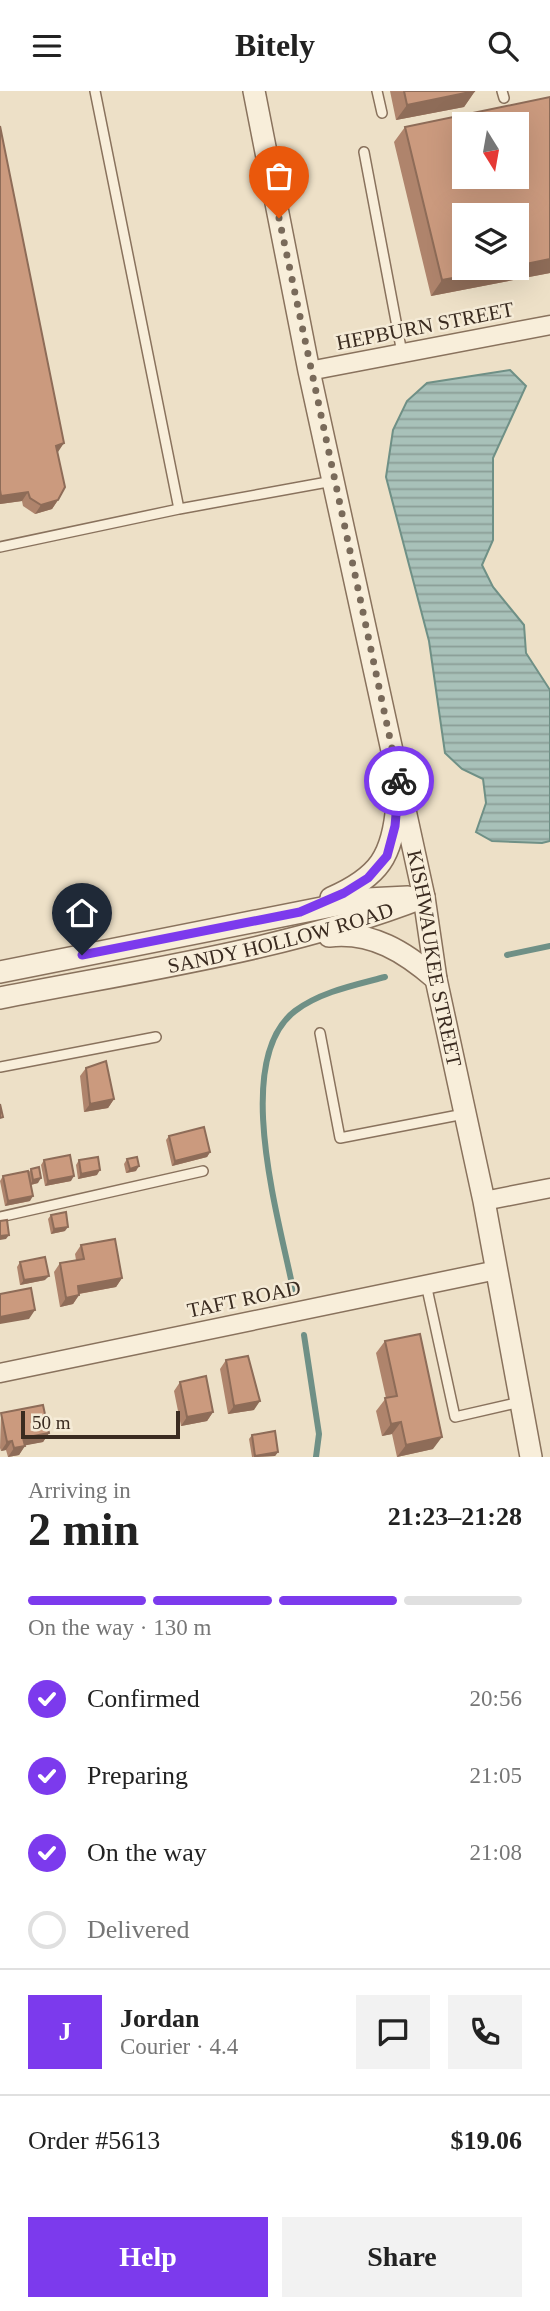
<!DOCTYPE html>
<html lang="en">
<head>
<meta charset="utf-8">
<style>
  body { margin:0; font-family:Georgia,serif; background:#f2f2f2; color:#222; height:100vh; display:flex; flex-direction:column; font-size:26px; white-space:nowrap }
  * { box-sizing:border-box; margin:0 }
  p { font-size:23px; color:#767676 }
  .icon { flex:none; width:38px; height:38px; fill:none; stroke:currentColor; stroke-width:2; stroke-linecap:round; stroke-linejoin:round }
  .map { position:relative; height:1366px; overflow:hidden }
  .sheet { display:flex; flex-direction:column; background:#fff; flex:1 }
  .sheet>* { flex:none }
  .needle { width:46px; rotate:169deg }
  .tools { position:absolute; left:452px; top:21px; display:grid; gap:14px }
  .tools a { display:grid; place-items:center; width:77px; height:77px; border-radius:0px; background:#fff; box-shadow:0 7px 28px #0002; font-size:35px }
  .scale { position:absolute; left:21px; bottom:18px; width:159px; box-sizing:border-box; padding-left:7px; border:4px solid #3a2b20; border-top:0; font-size:19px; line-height:24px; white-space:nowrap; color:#3a2b20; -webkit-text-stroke:5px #f5ebd7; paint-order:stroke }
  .pin { position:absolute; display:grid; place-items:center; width:60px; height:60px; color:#fff; margin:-72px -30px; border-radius:50% 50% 50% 0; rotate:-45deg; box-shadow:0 0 7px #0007 }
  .pin .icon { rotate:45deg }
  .courier { position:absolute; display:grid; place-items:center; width:70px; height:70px; margin:-35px; border:5px solid #7c3aed; border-radius:50%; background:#fff; color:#222; box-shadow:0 2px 9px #0007 }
  .headline em { font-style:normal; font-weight:600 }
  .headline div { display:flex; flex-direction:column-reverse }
  .headline { display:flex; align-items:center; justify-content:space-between; height:119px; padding:0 28px }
  h1 { font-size:46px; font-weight:600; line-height:52px }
  .bar { display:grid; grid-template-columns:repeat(4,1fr); gap:10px 7px; align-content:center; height:84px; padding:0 28px }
  .bar i { height:9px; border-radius:5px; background:#e0e0e0 }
  .bar .selected { background:#7c3aed }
  .bar p { grid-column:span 4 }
  .line { display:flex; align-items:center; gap:18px; padding:0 28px; border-top:2px solid #e0e0e0 }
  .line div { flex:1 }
  .round { display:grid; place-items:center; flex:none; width:74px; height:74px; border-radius:0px; background:#f2f2f2 }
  ol { padding:0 28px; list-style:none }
  li { display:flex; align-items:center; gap:21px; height:77px }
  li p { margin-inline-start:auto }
  li .icon { padding:7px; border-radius:50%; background:#7c3aed; color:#fff; stroke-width:4 }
  li:last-child { color:#767676 }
  li i { width:38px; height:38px; border:4px solid #e0e0e0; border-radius:50% }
  .cta { display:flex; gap:14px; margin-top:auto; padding:14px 28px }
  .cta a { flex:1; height:80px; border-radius:0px; background:#7c3aed; color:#fff; font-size:28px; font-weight:600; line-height:80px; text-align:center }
  .cta a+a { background:#f2f2f2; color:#222 }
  header { display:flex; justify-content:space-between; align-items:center; height:91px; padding:0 28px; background:#fff; font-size:32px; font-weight:600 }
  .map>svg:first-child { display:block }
  .water { fill:url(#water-rules); stroke:#6f9086; stroke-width:2 }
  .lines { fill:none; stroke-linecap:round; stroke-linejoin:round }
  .stream { stroke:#6f9086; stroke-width:6 }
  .service-casing { stroke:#89725d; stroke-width:12 }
  .minor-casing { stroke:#89725d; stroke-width:21 }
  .tertiary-casing { stroke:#89725d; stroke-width:24 }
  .service { stroke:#f8eeda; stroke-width:9 }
  .minor { stroke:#f8eeda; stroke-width:18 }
  .tertiary { stroke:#f8eeda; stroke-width:21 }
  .wall { fill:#af846c }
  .shaded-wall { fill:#8e6c58 }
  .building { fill:#cb9a7e; stroke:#8e6c58; stroke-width:2; fill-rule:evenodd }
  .done { stroke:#796a5a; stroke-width:7; stroke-dasharray:0 12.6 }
  .route { stroke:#7c3aed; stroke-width:9 }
  .labels { text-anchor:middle; stroke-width:5; stroke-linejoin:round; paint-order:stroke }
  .street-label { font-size:21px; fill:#3a2b20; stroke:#f5ebd7 }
</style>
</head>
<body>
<header><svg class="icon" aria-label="menu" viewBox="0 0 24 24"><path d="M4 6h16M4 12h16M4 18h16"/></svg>Bitely<svg class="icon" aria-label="search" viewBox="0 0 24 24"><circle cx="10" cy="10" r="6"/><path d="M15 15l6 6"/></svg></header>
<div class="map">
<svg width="550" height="1366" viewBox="0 0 550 1366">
  <defs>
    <pattern id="water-rules" width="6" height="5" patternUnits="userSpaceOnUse" patternTransform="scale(1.75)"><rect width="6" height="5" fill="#a8c1b9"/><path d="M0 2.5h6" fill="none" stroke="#8a9d96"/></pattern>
  </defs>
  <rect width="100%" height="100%" fill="#ede0c7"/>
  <!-- water -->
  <path class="water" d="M510 279 526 295 493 367V449L482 474 493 496 524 534 526 562 550 599V750L542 752 492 750 476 741 486 712 483 688 462 678 445 662 429 550 386 386 393 339 407 310 427 292Z"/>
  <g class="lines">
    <!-- stream -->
    <path class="stream" d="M507 864 550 855
      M294 1203C281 1134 230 970 295 920 320 901 355 894 385 886
      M304 1244 319 1343 316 1366"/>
    <defs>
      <path id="service" d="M95 0 179 418 333 390
        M377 0 382 22
        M502 0 504 7
        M364 61 402 262
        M0 456 179 418
        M320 942 340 1047 464 1023
        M0 976 156 946
        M0 1126 203 1080
        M426 1193 455 1326 520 1311"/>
      <path id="minor" d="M309 280 550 234
        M484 1110 550 1097
        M0 1282 497 1179"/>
      <g id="tertiary">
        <path id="s1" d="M254 0 309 280 424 806 436 888 484 1110 531 1366"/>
        <path d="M331 807C379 786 393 765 397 713"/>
        <path d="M329 845C372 840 405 861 436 888"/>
        <path d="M0 881 367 808 408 806"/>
        <path id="s2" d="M0 907C142 879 288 859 424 806"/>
      </g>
    </defs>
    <!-- service casing -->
    <use href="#service" class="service-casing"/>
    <!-- minor casing -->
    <use href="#minor" class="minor-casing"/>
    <!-- tertiary casing -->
    <use href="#tertiary" class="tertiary-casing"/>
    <!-- service -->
    <use href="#service" class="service"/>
    <!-- minor -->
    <use href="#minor" class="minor"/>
    <!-- tertiary -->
    <use href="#tertiary" class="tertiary"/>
  </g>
  <!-- wall -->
  <path class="wall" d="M390 0H475L464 16 396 29Z
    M550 6V182L431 205 394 51 405 36Z
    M0 35 58 361V409L52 418 35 423 23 415 22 410 0 413Z
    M86 977 114 1008 108 1017 84 1021 80 985Z
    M169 1045 210 1061 207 1066 172 1075 166 1049Z
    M127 1068 136 1080 126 1082 124 1073Z
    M44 1069 71 1090 45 1095 41 1074Z
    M79 1069 97 1084 78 1088 76 1074Z
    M31 1078 38 1092 31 1094 30 1110 5 1115 0 1090 3 1085 28 1082Z
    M51 1124 65 1140 51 1143 48 1128Z
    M81 1154 122 1187 116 1196 79 1203V1204L73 1213 60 1216 54 1181 60 1172 76 1169 75 1163Z
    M20 1171 45 1189 20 1194 17 1176Z
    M385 1250 433 1358 397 1366 392 1343 382 1345 376 1320 386 1307 376 1262Z
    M226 1269 254 1319 228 1323 220 1278Z
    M180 1291 213 1321 207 1330 181 1335 174 1300Z
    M1 1322 49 1342 43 1351 25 1354 19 1364 8 1366 6 1359 1 1360 0 1357Z
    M252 1344 278 1361 275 1365 252 1366 249 1348Z"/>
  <!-- shaded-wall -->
  <path class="shaded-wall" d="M475 0 464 16 396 29 407 14Z
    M550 168V182L431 205 442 189 507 177H516V175Z
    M64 352 58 361 50 363 56 355Z
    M28 401 22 410 0 413V406L1 405Z
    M58 409 52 418 35 423 41 414Z
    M114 1008 108 1017 84 1021 90 1013Z
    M210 1061 207 1066 172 1075 175 1070Z
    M139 1075 136 1080 126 1082 130 1078Z
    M100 1079 97 1084 78 1088 81 1083Z
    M74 1085 71 1090 45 1095 48 1090Z
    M41 1087 38 1092 30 1094 33 1089Z
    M33 1105 30 1110 5 1115 8 1110Z
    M68 1136 65 1140 51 1143 54 1138Z
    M9 1144 6 1148 0 1149V1145Z
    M49 1185 45 1189 20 1194 24 1189Z
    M122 1187 116 1196 72 1204 78 1195Z
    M79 1204 73 1213 60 1216 66 1207Z
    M35 1219 29 1228 0 1233V1226Z
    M260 1310 254 1319 228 1323 234 1315Z
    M213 1321 207 1330 181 1335 187 1326Z
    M401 1331 392 1343 382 1345 391 1333Z
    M49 1342 43 1351 17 1356 23 1347Z
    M442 1346 433 1358 397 1366 406 1354Z
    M12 1350 6 1359 1 1360 7 1351Z
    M25 1355 19 1364 8 1366 14 1357Z
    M278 1361 275 1365 254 1366 255 1365Z"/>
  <!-- building -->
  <path class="building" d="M404 0H475L407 14Z
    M550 6V168L516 175V124H464V177H507L442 189 405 36ZM464 33H516V86H464Z
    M0 35 64 352 56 355 65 396 58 409 41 414 30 407 28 401 1 405 0 399Z
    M106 970 114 1008 90 1013 86 977Z
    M0 1013 3 1026 0 1027Z
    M204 1036 210 1061 175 1070 169 1045Z
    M70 1064 74 1085 48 1090 44 1069Z
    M98 1066 100 1079 81 1083 79 1069Z
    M137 1066 139 1075 130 1078 127 1068Z
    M39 1076 41 1087 33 1089 31 1078Z
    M28 1080 33 1105 8 1110 3 1085Z
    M66 1121 68 1136 54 1138 51 1124Z
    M7 1129 9 1144 0 1145V1130Z
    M115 1148 122 1187 78 1195 79 1204 66 1207 60 1172 84 1168 81 1154Z
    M45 1166 49 1185 24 1189 20 1171Z
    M31 1197 35 1219 0 1226V1203Z
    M420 1243 442 1346 406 1354 401 1331 391 1333 385 1307 397 1305 385 1250Z
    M248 1265 260 1310 234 1315 226 1269Z
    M206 1285 213 1321 187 1326 180 1291Z
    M43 1314 49 1342 23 1347 25 1355 14 1357 12 1350 7 1351 1 1322Z
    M275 1340 278 1361 255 1365 252 1344Z"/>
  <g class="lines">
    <!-- done -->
    <path class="done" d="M279 127 399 690"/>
    <!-- route -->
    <path class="route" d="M82 864 300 821 344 802 368 787 387 765 395 735 399 690"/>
  </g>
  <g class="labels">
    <!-- street labels -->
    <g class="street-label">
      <text transform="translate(425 235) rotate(-11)" y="7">HEPBURN STREET</text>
      <text dy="7" stroke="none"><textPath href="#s2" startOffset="287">SANDY HOLLOW ROAD</textPath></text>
      <text dy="7" stroke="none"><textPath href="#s1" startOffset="886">KISHWAUKEE STREET</textPath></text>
      <text transform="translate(244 1208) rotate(-12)" y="7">TAFT ROAD</text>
    </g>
  </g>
</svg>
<div class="tools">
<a><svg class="needle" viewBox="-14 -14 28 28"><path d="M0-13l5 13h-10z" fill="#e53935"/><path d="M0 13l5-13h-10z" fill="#767676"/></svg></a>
<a><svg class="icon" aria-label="layers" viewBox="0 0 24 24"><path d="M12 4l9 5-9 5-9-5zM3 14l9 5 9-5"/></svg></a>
</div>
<div class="scale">50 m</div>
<div class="pin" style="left:279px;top:127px;background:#ea580c"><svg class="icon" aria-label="bag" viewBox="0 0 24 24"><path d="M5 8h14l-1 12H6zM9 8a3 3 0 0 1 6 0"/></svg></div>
<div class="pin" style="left:82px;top:864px;background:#1f2937"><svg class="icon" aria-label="home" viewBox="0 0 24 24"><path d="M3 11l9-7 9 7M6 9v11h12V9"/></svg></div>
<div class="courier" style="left:399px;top:690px"><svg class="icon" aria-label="bike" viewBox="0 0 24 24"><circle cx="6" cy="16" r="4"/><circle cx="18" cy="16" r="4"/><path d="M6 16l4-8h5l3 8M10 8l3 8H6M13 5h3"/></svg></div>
</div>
<section class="sheet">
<div class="headline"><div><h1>2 min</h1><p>Arriving in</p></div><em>21:23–21:28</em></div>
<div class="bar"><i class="selected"></i><i class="selected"></i><i class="selected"></i><i></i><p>On the way · 130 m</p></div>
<ol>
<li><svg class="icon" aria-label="check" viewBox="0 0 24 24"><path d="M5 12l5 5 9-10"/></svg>Confirmed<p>20:56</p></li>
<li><svg class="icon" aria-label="check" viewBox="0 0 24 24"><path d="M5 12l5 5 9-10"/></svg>Preparing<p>21:05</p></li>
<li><svg class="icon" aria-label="check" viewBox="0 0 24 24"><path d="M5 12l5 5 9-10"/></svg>On the way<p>21:08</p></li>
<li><i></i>Delivered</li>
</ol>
<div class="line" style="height:126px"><b class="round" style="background:#7c3aed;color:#fff">J</b><div><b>Jordan</b><p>Courier · 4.4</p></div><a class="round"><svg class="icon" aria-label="chat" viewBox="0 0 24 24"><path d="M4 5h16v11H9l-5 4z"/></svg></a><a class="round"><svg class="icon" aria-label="phone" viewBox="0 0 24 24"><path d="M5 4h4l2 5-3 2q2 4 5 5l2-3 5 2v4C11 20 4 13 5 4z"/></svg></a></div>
<div class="line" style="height:91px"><div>Order #5613</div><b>$19.06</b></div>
<div class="cta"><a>Help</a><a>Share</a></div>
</section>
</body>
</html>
